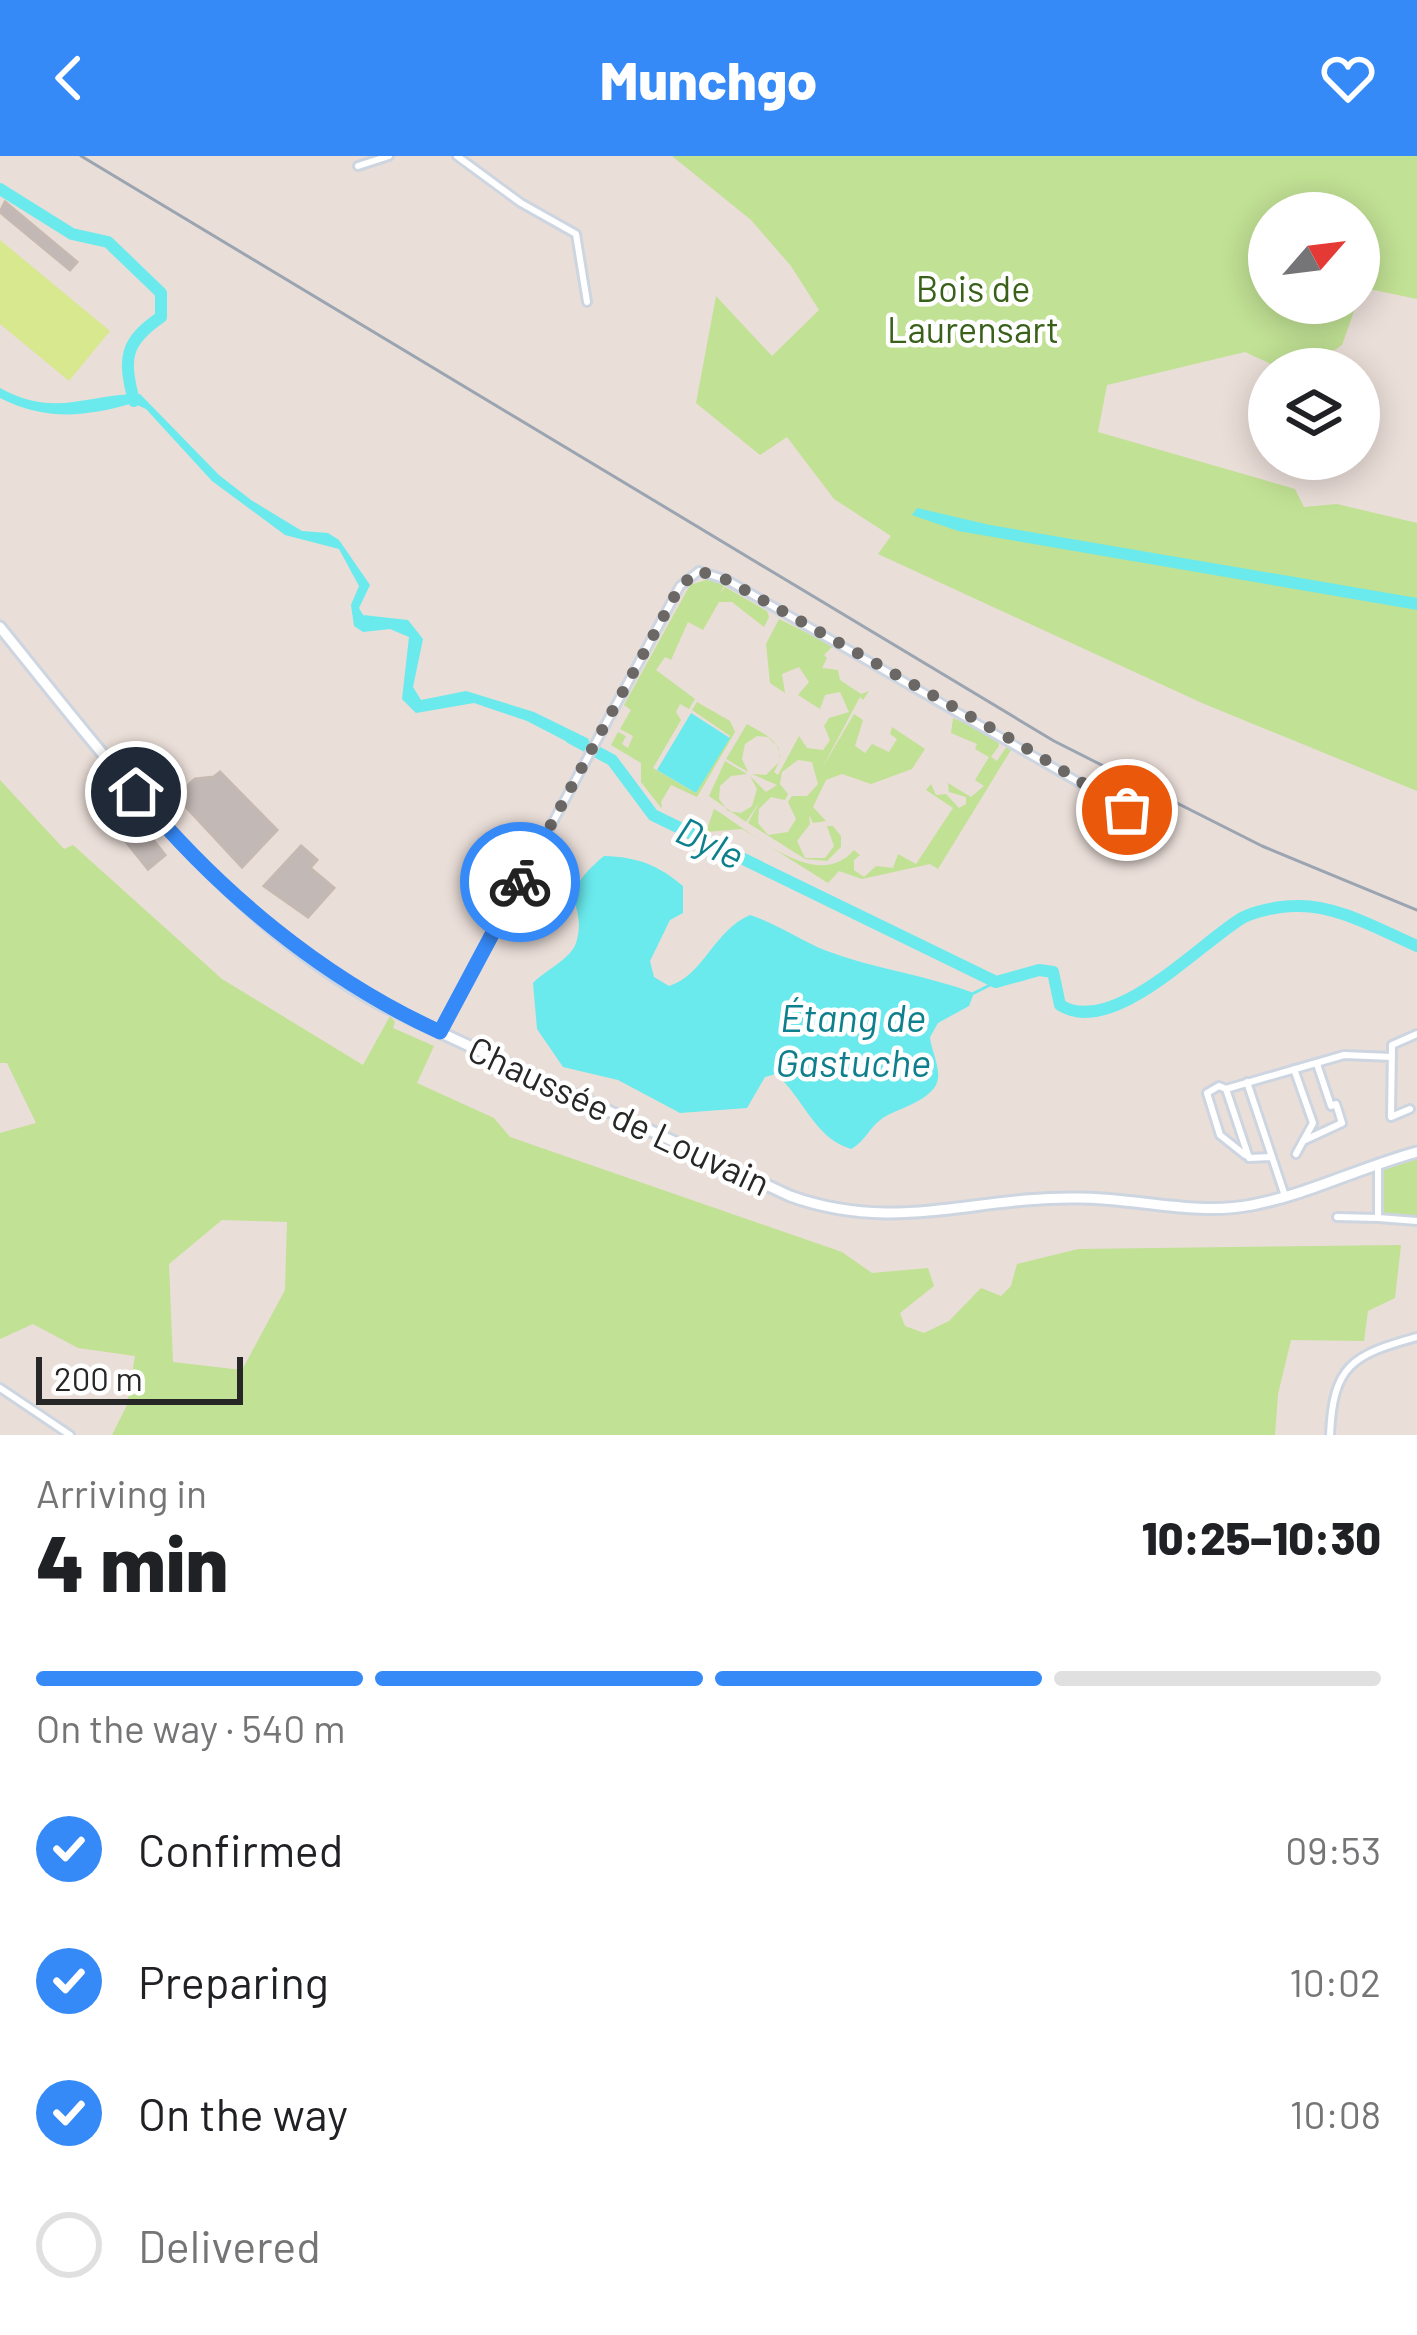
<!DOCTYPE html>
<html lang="en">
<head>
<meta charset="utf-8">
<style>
  body { margin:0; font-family:Barlow,sans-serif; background:#f2f2f2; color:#202124; height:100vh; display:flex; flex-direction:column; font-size:45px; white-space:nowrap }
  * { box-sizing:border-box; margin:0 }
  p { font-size:39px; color:#757577 }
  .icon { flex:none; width:66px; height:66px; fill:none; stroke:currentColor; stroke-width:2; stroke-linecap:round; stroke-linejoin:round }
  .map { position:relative; height:1279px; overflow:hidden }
  .details { display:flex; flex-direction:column; background:#fff; flex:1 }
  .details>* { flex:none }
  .needle { width:78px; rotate:62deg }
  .buttons { position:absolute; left:1248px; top:36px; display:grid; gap:24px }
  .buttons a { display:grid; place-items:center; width:132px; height:132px; border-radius:50%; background:#fff; box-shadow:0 6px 30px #0003; font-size:60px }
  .scale { position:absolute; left:36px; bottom:30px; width:207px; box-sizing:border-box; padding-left:12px; border:6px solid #272727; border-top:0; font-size:33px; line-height:42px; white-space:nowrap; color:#272727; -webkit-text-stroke:9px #fff; paint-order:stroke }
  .pin { position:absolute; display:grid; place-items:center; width:102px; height:102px; color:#fff; margin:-51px; border:6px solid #fff; border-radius:50%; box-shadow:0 3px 12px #0007 }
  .courier { position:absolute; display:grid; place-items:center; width:120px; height:120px; margin:-60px; border:9px solid #368af8; border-radius:50%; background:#fff; color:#222; box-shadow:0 3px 15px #0007 }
  .headline em { font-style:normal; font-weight:800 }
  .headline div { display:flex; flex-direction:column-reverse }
  .headline { display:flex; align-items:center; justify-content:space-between; height:204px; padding:0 36px }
  h1 { font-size:78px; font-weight:800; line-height:90px }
  .bar { display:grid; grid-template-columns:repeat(4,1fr); gap:18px 12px; align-content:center; height:144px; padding:0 36px }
  .bar i { height:15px; border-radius:9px; background:#e0e0e0 }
  .bar .active { background:#368af8 }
  .bar p { grid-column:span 4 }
  ol { padding:0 36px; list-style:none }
  li { display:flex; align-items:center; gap:36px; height:132px }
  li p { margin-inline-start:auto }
  li .icon { padding:12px; border-radius:50%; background:#368af8; color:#fff; stroke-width:4 }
  li:last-child { color:#757577 }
  li i { width:66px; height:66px; border:6px solid #e0e0e0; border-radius:50% }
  header { display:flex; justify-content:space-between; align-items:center; height:156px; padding:0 36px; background:#368af8; color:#fff; font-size:54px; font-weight:800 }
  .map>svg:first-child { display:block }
  .green { fill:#c1e194; fill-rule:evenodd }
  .pitch { fill:#d8e88f }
  .water { fill:#6aeaed }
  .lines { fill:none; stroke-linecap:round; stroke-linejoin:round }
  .stream { stroke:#6aeaed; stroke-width:3 }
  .river { stroke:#6aeaed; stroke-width:12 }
  .building { fill:#c2b8b5; stroke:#c5b9b2; stroke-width:3 }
  .minor-casing { stroke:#cdd5e0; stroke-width:12 }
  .secondary-casing { stroke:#cdd5e0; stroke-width:15 }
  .minor { stroke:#fff; stroke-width:6 }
  .secondary { stroke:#fff; stroke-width:9 }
  .rail { stroke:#9ba4b1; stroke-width:3 }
  .done { stroke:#6b6765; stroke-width:12; stroke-dasharray:0 21.6 }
  .route { stroke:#368af8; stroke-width:15 }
  .labels { text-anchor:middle; stroke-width:9; stroke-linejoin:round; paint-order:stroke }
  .park-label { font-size:36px; fill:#3a6119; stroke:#fff }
  .street-label { font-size:36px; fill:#272727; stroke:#fff }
  .water-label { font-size:39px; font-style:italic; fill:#0e808d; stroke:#fff }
</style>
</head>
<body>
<header><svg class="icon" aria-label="back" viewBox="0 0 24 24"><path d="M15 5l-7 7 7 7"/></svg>Munchgo<svg class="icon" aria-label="heart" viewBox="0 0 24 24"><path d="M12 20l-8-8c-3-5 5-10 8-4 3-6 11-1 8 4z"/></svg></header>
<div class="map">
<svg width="1417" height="1279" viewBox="0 0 1417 1279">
  <rect width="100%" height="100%" fill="#eaded8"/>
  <!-- green -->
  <path class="green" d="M672 0H1417V143L1364 132 1359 143V57H1269V147H1357L1342 189 1307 213H1282L1245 196 1107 229 1098 276 1295 333 1304 351 1337 348 1417 367V635L1202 547 878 398 891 380 834 343 787 281 760 299 696 247 716 140 772 200 819 154 791 110 751 64Z
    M712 422 724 430 720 438 725 431 767 455 769 461 764 471 732 446H719L703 474 688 466 671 504 665 501 656 514 695 543 689 553 680 548 676 556 681 564 653 612 696 637 730 580 692 554 697 546 730 565 735 576 697 641 671 629 661 646 662 653 641 626V607L611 589 618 576 626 580 622 588 628 592 633 580 620 573 631 554 624 549 690 429Z
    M779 463 833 490 824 499 827 502 822 512 838 514 840 524 861 538 869 535 863 544 860 541 821 614 854 558 863 564 855 590 865 597 872 588 889 596 897 583 890 578 892 571 925 593 912 613 871 628 842 618 826 624 813 651 826 665 813 667 809 659 810 668 797 685 805 702H825L834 690 827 670H833L841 680V691L827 705 805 703 748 667 760 645 746 666 709 640 725 605 747 618 731 620 720 630 719 643 728 655 741 657 752 650 757 633 750 620 766 636 777 629 752 618 766 619 779 606V592L768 581 757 580 745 588 742 603 748 616 726 603 747 568C768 580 790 589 774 616L778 619 799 580 807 592 823 594 830 584 824 570 829 562 849 556 840 536 825 539 820 553 798 539 809 526 799 511 782 518 785 537 770 527 766 488ZM798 604 812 606 818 628 807 640H792L788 646 796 663 788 676 768 679 758 667 759 653 771 641 785 644 788 638 780 628 782 616Z
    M953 562 997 581 999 590 991 601 997 605 1007 590 1014 589 938 713 930 708 862 723 839 715 828 727 742 673 706 676 714 653C751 675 816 738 854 694L860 699 854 704V714L864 721 876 710 893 712 898 698 916 708 953 652 926 634 931 628 936 639 946 638 959 652 966 648V641L949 636 948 627 971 641 984 630 975 624 989 601 975 593 977 588 951 577Z
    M0 624 64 693 73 689 222 823 363 909 390 860 395 866 393 872 434 890 417 927 494 962 510 981 842 1096 872 1117 928 1112 934 1130 900 1157 905 1170 924 1177 949 1165 981 1132 1001 1140 1011 1130 1017 1108 1078 1093 1401 1089 1395 1142 1368 1155 1364 1185 1291 1184 1278 1238 1275 1279H112L127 1249 135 1200 78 1192 33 1168 0 1183V977L36 967 7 907H0ZM222 1064 287 1066 285 1134 242 1214 173 1206 169 1108Z
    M1417 1003V1060H1384L1383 1014Z"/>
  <!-- pitch -->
  <path class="pitch" d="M0 84 110 175 69 225 0 168Z"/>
  <!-- water -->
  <path class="water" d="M0 232C56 263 88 237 140 238L219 319 251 344 302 375 328 377 339 384 370 429 359 452 363 459 408 464 423 483 413 531 421 544 466 535 534 556 589 583 583 594 527 565 474 547 416 557 402 543 409 481 390 473 363 476 354 470 351 449 359 430 339 393 285 379 212 325 146 253 133 247C86 261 45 265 0 242Z
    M917 352 990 369 1417 442V454L958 375 912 359Z
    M691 557 730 582 696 637 657 614Z
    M604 700C638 701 658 709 683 730V757L670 764 650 805 654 821 669 830C704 819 714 774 750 759 778 768 801 785 827 795 875 813 926 819 974 837L969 850 938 867 930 881C931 895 943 915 936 929 927 945 901 952 886 960 870 969 866 985 851 993 814 982 803 941 776 918L765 921 747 952 680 957 618 924 563 911 537 873 533 827C544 815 571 803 576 787 589 746 551 744 604 700Z"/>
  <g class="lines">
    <!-- stream -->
    <path class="stream" d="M974 837 996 826"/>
    <!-- river -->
    <path class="river" d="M0 33 72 78 108 86 161 137V161C124 186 123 203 134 245
      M571 582 612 604 653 659 996 826 1039 814 1053 816 1060 849C1112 882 1199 788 1242 762 1255 755 1280 750 1295 750 1336 748 1380 774 1417 790"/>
  </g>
  <!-- building -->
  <path class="building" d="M5 46 77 106 70 114 0 56Z
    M220 616 277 674 242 711 176 640 195 623 214 621Z
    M120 662 129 673 138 665 165 699 148 713 112 668Z
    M301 690 317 704 310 712 334 732 308 761 264 730Z"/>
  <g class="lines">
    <defs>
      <path id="minor" d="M457 0 521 47 576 78 587 146
        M358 10 389 0
        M440 876 680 430 699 415 727 424 1127 654
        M1294 913 1313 967 1296 998
        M1247 926 1285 1040
        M1226 933 1219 930 1207 937 1220 979 1245 999
        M1410 953 1391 961 1392 889 1417 878
        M1303 985 1342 967 1336 948 1331 950 1317 908
        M1271 1001 1249 1002 1226 933 1344 899 1392 901
        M1378 1011V1062L1417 1065
        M1337 1061 1378 1062
        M0 1232 70 1279
        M1330 1279C1333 1209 1352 1199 1417 1181"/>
      <path id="secondary" d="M0 471C107 604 233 771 386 851L790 1040C896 1078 974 1040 1079 1042 1136 1042 1196 1060 1252 1049 1309 1038 1361 1011 1417 996"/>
    </defs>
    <!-- minor casing -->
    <use href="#minor" class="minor-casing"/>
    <!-- secondary casing -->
    <use href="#secondary" class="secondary-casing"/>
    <!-- minor -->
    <use href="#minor" class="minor"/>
    <!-- secondary -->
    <use href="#secondary" class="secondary"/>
    <!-- rail -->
    <path class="rail" d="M81 0 1054 585 1262 690 1417 754"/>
  </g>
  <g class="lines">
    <!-- done -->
    <path class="done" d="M520 726 680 430 699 415 727 424 1016 586 1127 654"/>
    <!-- route -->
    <path class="route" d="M136 636C219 736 322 822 440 876L520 726"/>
  </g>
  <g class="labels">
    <!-- park labels -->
    <g class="park-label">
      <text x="973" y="146">Bois de<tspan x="973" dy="41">Laurensart</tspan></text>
    </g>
    <!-- street labels -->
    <g class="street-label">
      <text transform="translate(619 960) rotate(25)" y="13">Chaussée de Louvain</text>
    </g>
    <!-- water labels -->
    <g class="water-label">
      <text transform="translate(710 687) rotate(26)" y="14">Dyle</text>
      <text x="853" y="876">Étang de<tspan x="853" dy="45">Gastuche</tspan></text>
    </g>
  </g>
</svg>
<div class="buttons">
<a><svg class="needle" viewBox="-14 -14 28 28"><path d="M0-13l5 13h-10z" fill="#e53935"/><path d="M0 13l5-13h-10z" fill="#757577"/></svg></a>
<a><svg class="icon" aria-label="layers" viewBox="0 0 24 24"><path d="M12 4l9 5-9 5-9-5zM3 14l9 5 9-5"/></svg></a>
</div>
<div class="scale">200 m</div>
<div class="pin" style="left:1127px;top:654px;background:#ea580c"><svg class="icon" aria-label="bag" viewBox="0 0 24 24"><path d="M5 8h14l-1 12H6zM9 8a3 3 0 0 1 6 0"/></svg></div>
<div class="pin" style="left:136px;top:636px;background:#1f2937"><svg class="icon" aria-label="home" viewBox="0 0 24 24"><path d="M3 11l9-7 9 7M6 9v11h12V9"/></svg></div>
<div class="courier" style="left:520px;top:726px"><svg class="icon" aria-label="bike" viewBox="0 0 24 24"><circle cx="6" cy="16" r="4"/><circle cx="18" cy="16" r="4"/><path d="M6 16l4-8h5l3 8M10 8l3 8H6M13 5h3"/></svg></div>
</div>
<section class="details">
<div class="headline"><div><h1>4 min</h1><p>Arriving in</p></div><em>10:25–10:30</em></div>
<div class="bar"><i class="active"></i><i class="active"></i><i class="active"></i><i></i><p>On the way · 540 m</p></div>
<ol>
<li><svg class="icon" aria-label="check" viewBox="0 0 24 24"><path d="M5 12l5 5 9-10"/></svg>Confirmed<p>09:53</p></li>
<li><svg class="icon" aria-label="check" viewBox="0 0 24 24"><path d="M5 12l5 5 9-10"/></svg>Preparing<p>10:02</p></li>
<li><svg class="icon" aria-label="check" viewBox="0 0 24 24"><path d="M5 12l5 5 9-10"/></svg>On the way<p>10:08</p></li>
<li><i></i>Delivered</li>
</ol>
</section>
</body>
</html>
